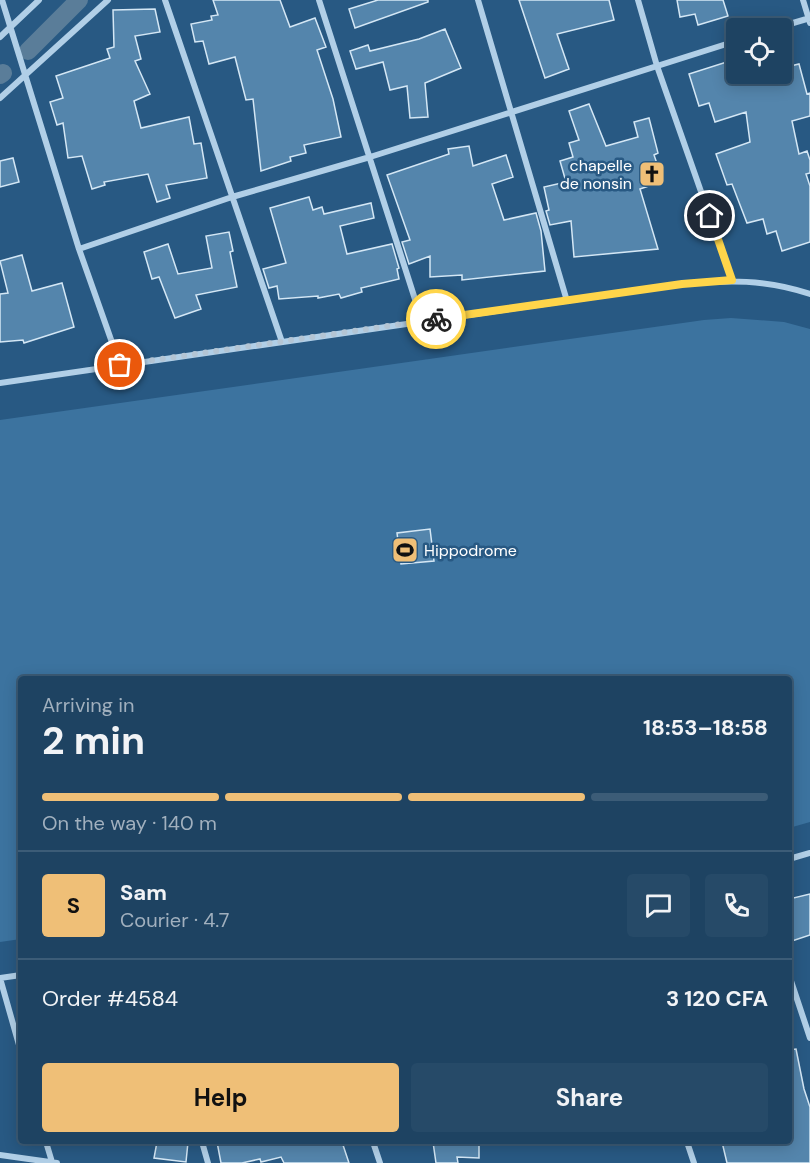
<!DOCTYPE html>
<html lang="en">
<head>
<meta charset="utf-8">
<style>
  body { margin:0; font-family:"DM Sans",sans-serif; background:#264a68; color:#f1f3f6; height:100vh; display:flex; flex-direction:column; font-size:22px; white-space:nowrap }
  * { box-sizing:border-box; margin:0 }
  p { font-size:20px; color:#a1b0be }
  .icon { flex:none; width:33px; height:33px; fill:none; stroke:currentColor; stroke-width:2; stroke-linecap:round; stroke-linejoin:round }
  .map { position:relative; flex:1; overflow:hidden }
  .panel { position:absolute; left:18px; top:676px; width:774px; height:468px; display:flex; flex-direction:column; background:#1e4362; border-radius:6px; box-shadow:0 3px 15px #0003,0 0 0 2px #3c5c77 }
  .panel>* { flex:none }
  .buttons { position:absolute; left:726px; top:18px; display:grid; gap:12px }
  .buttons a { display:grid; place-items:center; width:66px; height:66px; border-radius:6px; background:#1e4362; box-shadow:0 3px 15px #0003,0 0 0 2px #3c5c77; font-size:30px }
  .pin { position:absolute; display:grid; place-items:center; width:51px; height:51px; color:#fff; margin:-26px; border:3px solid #fff; border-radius:50%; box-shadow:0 2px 6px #0007 }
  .courier { position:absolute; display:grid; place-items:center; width:60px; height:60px; margin:-30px; border:4px solid #ffd54a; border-radius:50%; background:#fff; color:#222; box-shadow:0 2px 8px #0007 }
  .headline em { font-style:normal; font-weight:700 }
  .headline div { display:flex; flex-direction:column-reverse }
  .headline { display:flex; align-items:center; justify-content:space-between; height:102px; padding:0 24px }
  h1 { font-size:39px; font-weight:700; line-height:45px }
  .bar { display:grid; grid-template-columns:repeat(4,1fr); gap:9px 6px; align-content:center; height:72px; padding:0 24px }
  .bar i { height:8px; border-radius:4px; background:#3c5c77 }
  .bar .on { background:#efbf77 }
  .bar p { grid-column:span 4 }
  .line { display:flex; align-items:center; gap:15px; padding:0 24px; border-top:2px solid #3c5c77 }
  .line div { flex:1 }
  .round { display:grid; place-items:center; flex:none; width:63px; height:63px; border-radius:6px; background:#264a68 }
  .primary-button { display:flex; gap:12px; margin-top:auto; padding:12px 24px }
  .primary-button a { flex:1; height:69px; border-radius:6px; background:#efbf77; color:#111; font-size:24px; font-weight:700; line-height:69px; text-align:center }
  .primary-button a+a { background:#264a68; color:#f1f3f6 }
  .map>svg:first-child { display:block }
  .green { fill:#3c739f }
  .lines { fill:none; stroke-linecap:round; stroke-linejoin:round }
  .canal { stroke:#5a7d99; stroke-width:18 }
  .building { fill:#5485ac; stroke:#d4e7f5; stroke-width:1.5 }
  .minor { stroke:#b1cfe7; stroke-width:6 }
  .done { stroke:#b4c5d4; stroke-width:6; stroke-dasharray:0 10.8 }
  .route { stroke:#ffd54a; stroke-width:8 }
  .labels { text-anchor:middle; stroke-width:5; stroke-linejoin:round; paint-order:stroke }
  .poi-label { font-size:16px; fill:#fff; stroke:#285983; text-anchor:end }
</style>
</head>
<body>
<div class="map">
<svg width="810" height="1163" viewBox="0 0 810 1163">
  <rect width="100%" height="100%" fill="#285983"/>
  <!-- green -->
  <path class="green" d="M731 318 784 322 810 329V822L789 828V680H21V939L0 942V420L704 320Z"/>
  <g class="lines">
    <!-- canal -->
    <path class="canal" d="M28 51 79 0
      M0 75 3 73"/>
  </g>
  <!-- building -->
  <path class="building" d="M213 0H280L290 27 315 18 326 47 317 50 333 99 341 137 304 145 306 153 290 157 291 161 261 171 253 99 246 100 235 57 209 64 203 41 195 42 191 24 212 20 211 16 218 15Z
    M378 0H428V2L355 28 349 9Z
    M519 0H609L614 20 557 34 569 69 545 78Z
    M677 0H723L728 16 698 25 695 14 680 17Z
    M155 9 160 32 135 36 141 59 135 61 150 94 134 101 141 128 189 117 194 144 201 143 207 178 166 185 170 198 157 202 148 174 104 182 105 185 92 189 82 156 68 158 63 123 57 125 50 102 63 98 56 76 110 58 107 49 114 47 113 10Z
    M445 29 461 68 425 83 428 117 410 118 407 86 390 90 383 62 356 69 350 51 368 45 370 51 419 39Z
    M736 59V74H782V68L799 64 807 94 810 93V116L792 121 799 154 807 151 810 160V173L806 174 810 186V242L782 251 776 231 767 234 763 219 747 223 732 184 727 185 716 154 750 142 746 112 715 122 709 103 699 106 689 74Z
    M589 104 606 146 638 137 634 122 649 118 658 153 654 155 663 181 640 189 658 249 574 257 571 221 550 225 546 211 549 210 544 187 566 182 560 161 573 157 569 143 579 140 569 111Z
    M469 146 473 166 506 155 513 177 492 184 504 220 536 213 541 231 545 271 462 280V275L430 277V256L409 264 402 242 410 240 387 175 449 154 448 149Z
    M13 158 19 182 0 187V161Z
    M309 197 313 210 322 207 324 214 371 203 374 218 340 226 347 254 392 244 399 268 397 269 399 279 361 288 362 292 341 298 339 294 318 298V296L279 299 277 286 269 288 263 269 286 263 270 208Z
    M229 232 233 251 230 252 237 287 196 295 201 309 175 318 159 277 152 279 144 252 168 244 178 274 212 268 206 236Z
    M22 255 32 291 62 283 74 327 24 343 23 340 0 342V294L8 293 0 261Z
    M430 529 434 561 401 564 397 533Z
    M810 894V935L789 942V899Z
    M796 1049 804 1089 810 1107V1163H727L722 1142H789V1050Z
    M157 1142H188L186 1162 154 1158Z
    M217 1142H342L349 1163H284L281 1157 261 1162 260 1159 242 1163H221Z
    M433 1142 479 1143V1158L457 1157 458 1163H436Z"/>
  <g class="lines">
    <!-- minor -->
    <path class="minor" d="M2 0 79 249 120 365
      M165 0 282 342
      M319 0 422 321
      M478 0 567 301
      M638 0 657 66 732 280
      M803 0 810 23
      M776 28 810 18
      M0 37 39 0
      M0 98 108 0
      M79 249 232 197 370 157 736 41
      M0 383 682 284C727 280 766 279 810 294
      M789 859 810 853
      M789 975 810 1038
      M0 978 21 1052
      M0 978 21 975
      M46 1142 52 1162
      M202 1142 208 1163
      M373 1142 380 1163
      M687 1142 694 1163
      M0 1155 57 1163"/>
  </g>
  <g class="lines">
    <!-- done -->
    <path class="done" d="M120 365 436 319"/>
    <!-- route -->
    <path class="route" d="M436 319 682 284 732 280 710 216"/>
  </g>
  <!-- icons -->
  <defs>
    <symbol id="church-square" viewBox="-11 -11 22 22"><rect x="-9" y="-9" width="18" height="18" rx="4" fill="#efbf77" stroke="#285983"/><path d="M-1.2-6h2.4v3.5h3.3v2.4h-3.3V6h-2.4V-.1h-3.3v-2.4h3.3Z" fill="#111"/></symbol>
    <symbol id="stadium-square" viewBox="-11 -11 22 22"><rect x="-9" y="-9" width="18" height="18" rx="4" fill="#efbf77" stroke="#285983"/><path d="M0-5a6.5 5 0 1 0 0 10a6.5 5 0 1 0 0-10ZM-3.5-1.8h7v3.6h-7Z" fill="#111"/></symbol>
  </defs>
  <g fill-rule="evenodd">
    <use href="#church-square" x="637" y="159" width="30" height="30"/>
    <use href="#stadium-square" x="390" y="535" width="30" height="30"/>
  </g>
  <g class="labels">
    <!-- poi labels -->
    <g class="poi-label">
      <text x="632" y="171">chapelle<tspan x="632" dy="18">de nonsin</tspan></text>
      <text x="424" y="556" text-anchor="start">Hippodrome</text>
    </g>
  </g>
</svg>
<div class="buttons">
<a><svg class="icon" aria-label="locate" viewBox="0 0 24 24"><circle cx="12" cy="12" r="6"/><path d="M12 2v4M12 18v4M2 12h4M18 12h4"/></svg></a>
</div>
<div class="pin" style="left:120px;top:365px;background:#ea580c"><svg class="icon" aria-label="bag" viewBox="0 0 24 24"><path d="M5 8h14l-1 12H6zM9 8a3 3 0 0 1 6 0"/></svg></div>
<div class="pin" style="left:710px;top:216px;background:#1f2937"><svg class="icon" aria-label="home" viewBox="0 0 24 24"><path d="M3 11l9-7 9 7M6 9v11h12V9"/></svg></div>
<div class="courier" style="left:436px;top:319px"><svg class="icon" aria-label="bike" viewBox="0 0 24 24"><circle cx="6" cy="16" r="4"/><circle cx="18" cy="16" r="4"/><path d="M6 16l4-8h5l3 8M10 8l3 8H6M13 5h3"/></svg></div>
<section class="panel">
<div class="headline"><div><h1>2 min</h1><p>Arriving in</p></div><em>18:53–18:58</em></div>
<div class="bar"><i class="on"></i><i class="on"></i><i class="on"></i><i></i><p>On the way · 140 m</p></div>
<div class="line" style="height:108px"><b class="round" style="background:#efbf77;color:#111">S</b><div><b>Sam</b><p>Courier · 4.7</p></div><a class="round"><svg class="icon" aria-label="chat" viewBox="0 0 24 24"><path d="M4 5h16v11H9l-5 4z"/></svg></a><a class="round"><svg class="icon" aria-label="phone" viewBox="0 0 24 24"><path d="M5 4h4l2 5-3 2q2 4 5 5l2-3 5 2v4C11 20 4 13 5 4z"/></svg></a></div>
<div class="line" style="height:78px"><div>Order #4584</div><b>3 120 CFA</b></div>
<div class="primary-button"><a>Help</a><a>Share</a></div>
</section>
</div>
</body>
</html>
